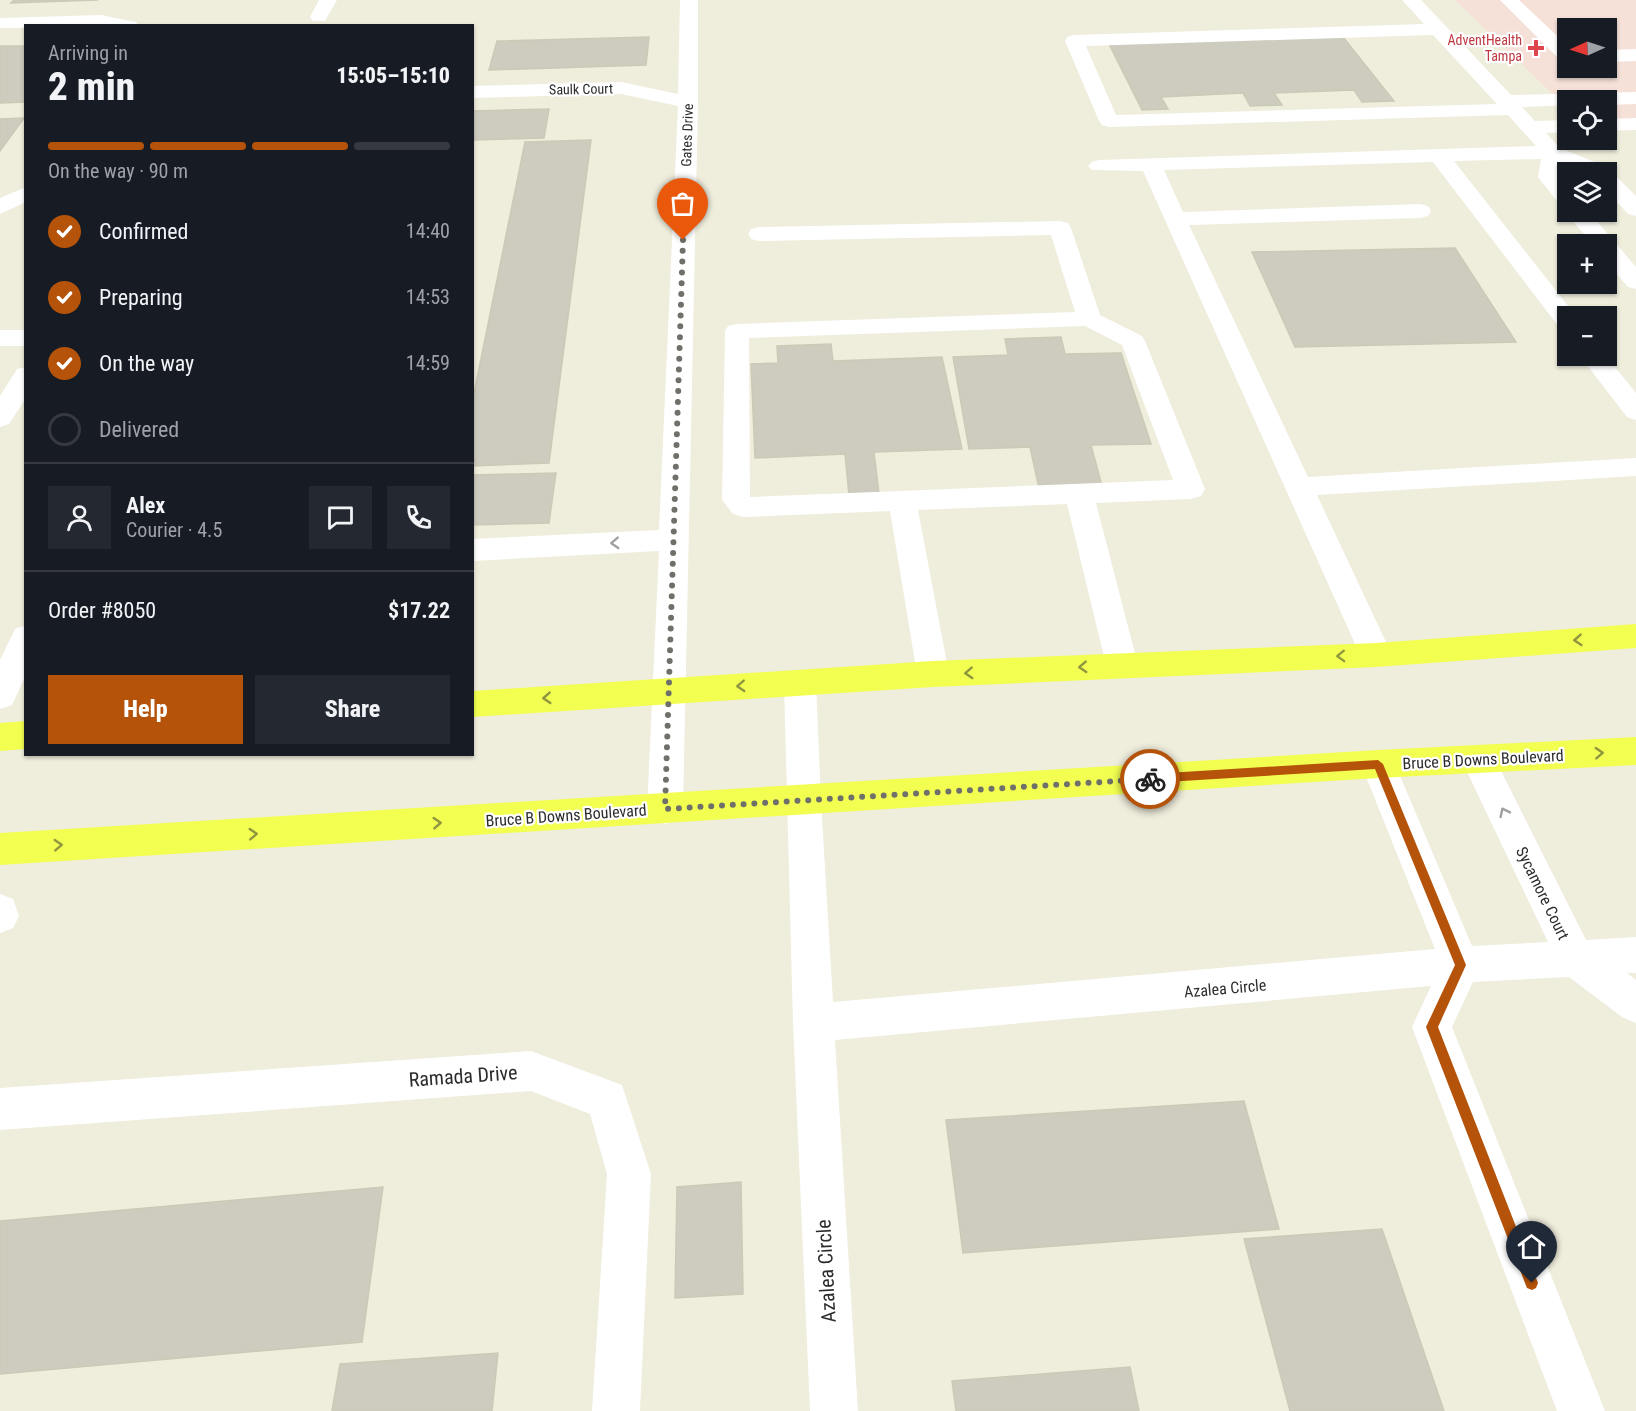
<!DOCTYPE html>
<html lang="en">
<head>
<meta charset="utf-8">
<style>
  body { margin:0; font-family:"Roboto Condensed",sans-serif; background:#242831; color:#f1f3f6; height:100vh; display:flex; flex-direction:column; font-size:22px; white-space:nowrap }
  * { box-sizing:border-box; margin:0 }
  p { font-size:20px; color:#9ea1a6 }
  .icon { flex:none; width:33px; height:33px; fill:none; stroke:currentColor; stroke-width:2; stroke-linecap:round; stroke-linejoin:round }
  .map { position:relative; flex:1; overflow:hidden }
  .sheet { position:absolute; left:24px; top:24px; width:450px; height:732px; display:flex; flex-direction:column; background:#171b24; border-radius:0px; box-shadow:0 2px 4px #0004 }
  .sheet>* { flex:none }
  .needle { width:39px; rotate:267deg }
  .buttons { position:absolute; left:1557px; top:18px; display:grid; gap:12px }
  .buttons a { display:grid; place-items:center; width:60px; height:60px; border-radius:0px; background:#171b24; box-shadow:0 2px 4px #0004; font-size:30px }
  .pin { position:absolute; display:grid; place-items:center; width:51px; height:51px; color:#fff; margin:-62px -26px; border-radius:50% 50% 50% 0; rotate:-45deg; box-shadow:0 0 6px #0007 }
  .pin .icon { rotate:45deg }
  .courier { position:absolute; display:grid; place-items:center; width:60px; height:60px; margin:-30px; border:4px solid #b45309; border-radius:50%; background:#fff; color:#222; box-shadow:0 2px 8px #0007 }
  .headline em { font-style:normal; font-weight:800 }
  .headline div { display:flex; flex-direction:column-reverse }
  .headline { display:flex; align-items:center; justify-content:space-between; height:102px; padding:0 24px }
  h1 { font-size:39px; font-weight:800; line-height:45px }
  .bar { display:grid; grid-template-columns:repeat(4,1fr); gap:9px 6px; align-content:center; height:72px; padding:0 24px }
  .bar i { height:8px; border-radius:4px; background:#363941 }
  .bar .selected { background:#b45309 }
  .bar p { grid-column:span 4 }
  .line { display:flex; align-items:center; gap:15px; padding:0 24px; border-top:2px solid #363941 }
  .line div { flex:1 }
  .round { display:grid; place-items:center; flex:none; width:63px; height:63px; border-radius:0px; background:#242831 }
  ol { padding:0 24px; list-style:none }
  li { display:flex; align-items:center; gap:18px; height:66px }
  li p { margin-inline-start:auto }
  li .icon { padding:6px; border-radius:50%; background:#b45309; color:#fff; stroke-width:4 }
  li:last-child { color:#9ea1a6 }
  li i { width:33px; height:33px; border:3px solid #363941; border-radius:50% }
  .cta { display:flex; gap:12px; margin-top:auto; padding:12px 24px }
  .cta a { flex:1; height:69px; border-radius:0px; background:#b45309; color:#fff; font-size:24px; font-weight:800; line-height:69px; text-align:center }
  .cta a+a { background:#242831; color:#f1f3f6 }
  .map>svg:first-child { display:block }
  .medical { fill:#f6e1d9; fill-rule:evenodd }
  .building { fill:#cdccbf; stroke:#cbcab6; stroke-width:1.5 }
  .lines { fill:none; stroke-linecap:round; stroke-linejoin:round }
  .minor { fill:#fff; fill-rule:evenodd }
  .major { fill:#f2ff51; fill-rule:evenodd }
  .oneway { stroke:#a0a0a0 }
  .oneway2 { stroke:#8f963e }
  .route { fill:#b45309 }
  .done { stroke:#70706a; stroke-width:6; stroke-dasharray:0 10.8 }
  .health-dot { fill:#e0444e; stroke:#fff; stroke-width:2 }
  .labels { text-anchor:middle; stroke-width:4.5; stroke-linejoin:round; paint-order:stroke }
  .far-health-label { font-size:14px; fill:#be3a42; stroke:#fff; text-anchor:end }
  .far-street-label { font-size:14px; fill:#2c2c2c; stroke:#fff }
  .street-label { font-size:16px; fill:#2c2c2c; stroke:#fff }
  .near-street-label { font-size:20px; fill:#2c2c2c; stroke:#fff }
</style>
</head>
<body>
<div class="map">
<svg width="1636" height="1411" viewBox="0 0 1636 1411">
  <rect width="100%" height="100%" fill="#efeddc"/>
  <!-- medical -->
  <path class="medical" d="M1455 0H1636V130L1607 131 1606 100H1568L1567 108ZM1568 28H1606V68H1568Z"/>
  <!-- building -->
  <path class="building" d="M14 0H98L11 3Z
    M649 37 646 65 489 70 497 41Z
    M1343 37 1394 101 1362 102 1354 90 1274 93 1282 105 1250 106 1243 93 1161 97 1168 109 1142 110 1109 44Z
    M0 46H26V102L0 103Z
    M549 109 544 138 472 140V111Z
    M24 118 0 151V119Z
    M591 140 549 463 472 466V403L525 142Z
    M1455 248 1516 342 1295 347 1252 252Z
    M1061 337 1065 354 1121 353 1151 444 1091 445 1102 486 1039 488 1030 447 969 449 953 357 1008 355 1005 339Z
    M831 344 833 361 942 357 962 449 874 452 879 494 849 495 845 454 755 458 751 364 778 363 777 346Z
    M556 473 549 523 472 525V475Z
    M1244 1101 1279 1229 963 1253 946 1120Z
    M741 1182 743 1294 675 1298 677 1187Z
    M383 1187 362 1342 0 1374V1221Z
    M1382 1229 1444 1411H1290L1244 1239Z
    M498 1353 492 1411H332L340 1364Z
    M1130 1367 1139 1411H956L952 1381Z"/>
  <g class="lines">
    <!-- minor -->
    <path class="minor" d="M319 0H337L325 21H313L310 17Z
      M680 0H698V102L683 809 677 820 665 824 653 820 647 809 659 551 472 561V539L659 530 678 106 621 94 472 98V86L621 82 678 94Z
      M1402 0H1421L1511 95 1636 92V104L1606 105V100H1568V105L1522 107 1535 121 1568 120V132L1546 133 1560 148 1607 167 1636 196V216L1628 214 1606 190V172H1582L1562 163 1560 176 1568 186V206L1560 205 1538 177 1541 159 1454 161 1576 316H1568V329L1559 327 1433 162 1164 170 1183 212 1420 204 1428 206 1431 211 1428 216 1420 218 1189 225 1308 477 1636 458V476L1317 495 1392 655 1387 664 1376 667 1365 664 1360 655 1143 171 1092 170 1088 166 1092 162 1099 160 1536 146 1508 115 1109 127 1102 125 1099 121 1065 41 1067 37 1074 35 1424 24ZM1433 35 1497 104 1116 115 1086 46Z
      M1500 0H1519L1568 46V62L1561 61Z
      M101 15 136 22 139 26H26V28H0V18Z
      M1636 49V61L1606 62V50Z
      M1636 118V130L1606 131V119Z
      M26 187V202L0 214V198Z
      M1568 210 1589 212 1636 267V289L1628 287 1606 262V244H1593L1569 217 1566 212Z
      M1060 221 1068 223 1071 228 1100 315 1142 336 1145 341 1205 489 1201 496 1191 499 1096 503 1138 665 1133 674 1122 677 1111 674 1106 665 1067 504 918 510 949 674 944 683 933 687 922 683 917 674 890 511 743 517 733 514 722 500 725 331 728 326 737 324 1075 312 1051 235 759 241 751 239 748 234 751 229 759 227ZM1085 326 1122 345 1173 480 750 497 749 338Z
      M0 330H26V346H0Z
      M1580 356H1606L1636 393V420L1627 417Z
      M26 367V398L9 424 0 427V396L17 369Z
      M26 625V675L12 705 0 709V660L15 629Z
      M800 670 811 674 816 683 821 800 833 1002 1435 949 1361 764 1366 754 1378 750 1390 754 1395 764 1472 946 1548 942 1461 759 1466 749 1478 745 1490 749 1586 940 1636 937V973H1627L1636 980V1023L1622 1017 1569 977 1473 982 1452 1027 1605 1411H1557L1412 1027 1431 986 835 1040 858 1411H810L793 1023 784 683 789 674Z
      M0 894 13 899 19 916 13 928 0 933Z
      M531 1051 622 1085 651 1174 640 1411H592L607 1174 590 1114 531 1091 0 1130V1088Z"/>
    <!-- major -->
    <path class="major" d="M1636 624V648L1376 667 933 687 472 717V691L933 661 1376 643Z
      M26 721V749L0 751V723Z
      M1636 737V765L1378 778 0 865V833L1378 750Z"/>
  </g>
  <!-- one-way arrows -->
  <defs><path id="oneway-chevron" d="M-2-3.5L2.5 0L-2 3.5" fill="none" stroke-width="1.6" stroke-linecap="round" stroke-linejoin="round" transform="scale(1.5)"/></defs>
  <g class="oneway">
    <use href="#oneway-chevron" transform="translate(615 543) rotate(177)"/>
    <use href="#oneway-chevron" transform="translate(1504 812) rotate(-116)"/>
  </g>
  <g class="oneway2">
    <use href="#oneway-chevron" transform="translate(1578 640) rotate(176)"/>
    <use href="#oneway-chevron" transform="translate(1341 656) rotate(178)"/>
    <use href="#oneway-chevron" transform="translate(1083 667) rotate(177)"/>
    <use href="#oneway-chevron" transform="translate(969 673) rotate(177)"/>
    <use href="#oneway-chevron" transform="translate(741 686) rotate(177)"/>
    <use href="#oneway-chevron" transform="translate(547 698) rotate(176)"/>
    <use href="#oneway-chevron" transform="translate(1599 753) rotate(-3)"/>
    <use href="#oneway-chevron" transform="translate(437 823) rotate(-4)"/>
    <use href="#oneway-chevron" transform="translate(253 834) rotate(-3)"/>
    <use href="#oneway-chevron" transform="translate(58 845) rotate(-3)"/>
  </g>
  <!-- route -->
  <path class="route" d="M1378 760 1383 764 1466 965 1438 1027 1538 1283 1536 1288 1532 1290 1527 1288 1525 1283 1426 1027 1455 965 1375 769 1150 783 1145 779 1150 774Z"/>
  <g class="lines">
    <!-- done -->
    <path class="done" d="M683 240 665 809 1150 779"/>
  </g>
  <!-- markers -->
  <path class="health-dot" d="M1533 39h6v6h6v6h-6v6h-6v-6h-6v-6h6z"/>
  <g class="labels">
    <!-- far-health labels -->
    <g class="far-health-label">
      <text x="1522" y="45">AdventHealth<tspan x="1522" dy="16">Tampa</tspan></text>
    </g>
    <!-- far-street labels -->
    <g class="far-street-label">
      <text transform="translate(581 89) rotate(-1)" y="5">Saulk Court</text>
      <text transform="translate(687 135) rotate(-88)" y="5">Gates Drive</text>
    </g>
    <!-- street labels -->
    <g class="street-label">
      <text transform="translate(1483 759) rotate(-3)" y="6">Bruce B Downs Boulevard</text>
      <text transform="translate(566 815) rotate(-4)" y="6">Bruce B Downs Boulevard</text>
      <text transform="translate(1543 893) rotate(64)" y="6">Sycamore Court</text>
      <text transform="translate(1225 988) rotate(-5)" y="6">Azalea Circle</text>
    </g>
    <!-- near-street labels -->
    <g class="near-street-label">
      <text transform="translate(463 1076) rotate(-4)" y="7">Ramada Drive</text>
      <text transform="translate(826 1271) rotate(-93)" y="7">Azalea Circle</text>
    </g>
  </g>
</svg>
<div class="buttons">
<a><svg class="needle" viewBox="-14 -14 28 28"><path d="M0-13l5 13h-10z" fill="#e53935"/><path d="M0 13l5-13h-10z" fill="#9ea1a6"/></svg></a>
<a><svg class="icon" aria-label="locate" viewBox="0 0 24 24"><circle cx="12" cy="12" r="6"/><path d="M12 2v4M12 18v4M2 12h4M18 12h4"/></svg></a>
<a><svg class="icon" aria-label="layers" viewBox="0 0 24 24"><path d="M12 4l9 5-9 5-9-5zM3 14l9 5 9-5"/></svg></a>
<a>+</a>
<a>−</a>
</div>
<div class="pin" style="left:683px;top:240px;background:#ea580c"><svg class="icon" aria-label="bag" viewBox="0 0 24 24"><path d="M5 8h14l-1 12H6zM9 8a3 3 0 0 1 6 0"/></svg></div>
<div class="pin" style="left:1532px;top:1283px;background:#1f2937"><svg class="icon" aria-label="home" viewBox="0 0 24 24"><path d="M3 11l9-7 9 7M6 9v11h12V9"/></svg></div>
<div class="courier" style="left:1150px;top:779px"><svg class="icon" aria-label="bike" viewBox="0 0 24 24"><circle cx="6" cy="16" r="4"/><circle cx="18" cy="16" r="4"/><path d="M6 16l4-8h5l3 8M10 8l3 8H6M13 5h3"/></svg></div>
<section class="sheet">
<div class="headline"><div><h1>2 min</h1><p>Arriving in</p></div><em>15:05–15:10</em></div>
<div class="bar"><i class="selected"></i><i class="selected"></i><i class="selected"></i><i></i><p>On the way · 90 m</p></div>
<ol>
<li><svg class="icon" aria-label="check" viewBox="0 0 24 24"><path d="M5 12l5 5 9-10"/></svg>Confirmed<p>14:40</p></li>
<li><svg class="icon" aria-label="check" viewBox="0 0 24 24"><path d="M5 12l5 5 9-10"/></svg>Preparing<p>14:53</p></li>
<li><svg class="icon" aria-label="check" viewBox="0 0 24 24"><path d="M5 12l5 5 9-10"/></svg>On the way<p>14:59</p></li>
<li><i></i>Delivered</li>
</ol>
<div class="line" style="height:108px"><a class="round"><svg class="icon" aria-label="person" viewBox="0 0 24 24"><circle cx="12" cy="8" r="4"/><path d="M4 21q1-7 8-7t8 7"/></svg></a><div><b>Alex</b><p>Courier · 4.5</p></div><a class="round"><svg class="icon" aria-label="chat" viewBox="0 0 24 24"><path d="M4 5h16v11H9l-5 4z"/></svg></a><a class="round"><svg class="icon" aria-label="phone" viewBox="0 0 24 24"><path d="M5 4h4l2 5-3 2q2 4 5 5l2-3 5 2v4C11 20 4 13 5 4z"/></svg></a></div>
<div class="line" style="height:78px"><div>Order #8050</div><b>$17.22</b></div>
<div class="cta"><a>Help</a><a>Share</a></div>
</section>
</div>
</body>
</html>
